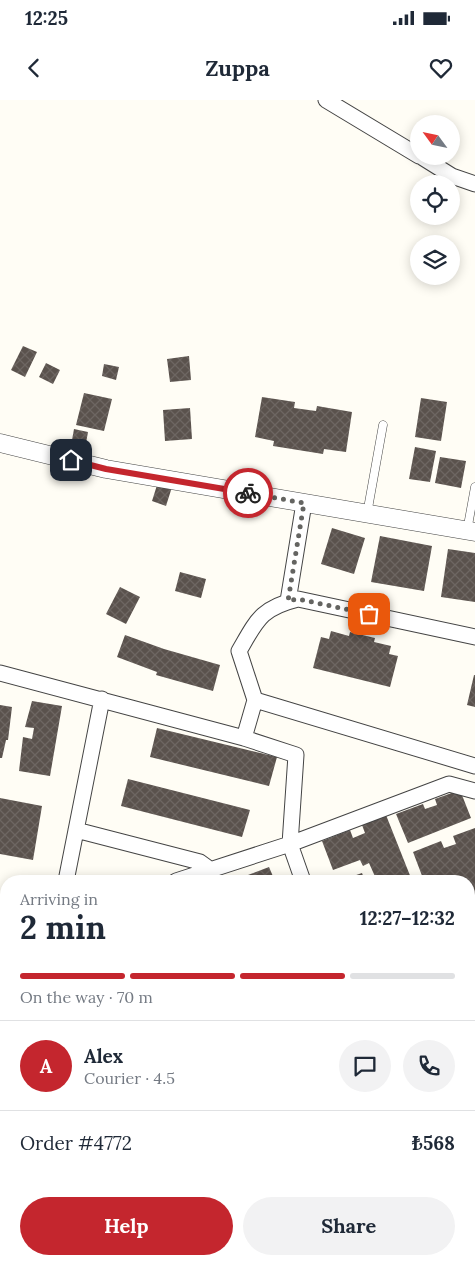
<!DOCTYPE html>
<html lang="en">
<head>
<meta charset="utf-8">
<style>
  body { margin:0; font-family:Lora,serif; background:#f2f2f3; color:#1f2937; height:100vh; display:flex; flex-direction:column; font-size:19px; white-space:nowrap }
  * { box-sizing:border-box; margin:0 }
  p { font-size:16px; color:#747a83 }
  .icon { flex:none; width:28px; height:28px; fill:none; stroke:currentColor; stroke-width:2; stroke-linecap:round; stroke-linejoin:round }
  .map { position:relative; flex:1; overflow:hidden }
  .sheet { position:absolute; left:0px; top:775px; width:475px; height:390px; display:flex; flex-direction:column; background:#fff; border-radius:20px 20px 0 0; box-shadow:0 2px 12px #0003 }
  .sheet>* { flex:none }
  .needle { width:32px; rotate:303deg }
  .buttons { position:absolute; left:410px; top:15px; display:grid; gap:10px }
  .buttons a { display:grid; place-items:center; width:50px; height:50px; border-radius:50%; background:#fff; box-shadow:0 2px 12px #0003; font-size:25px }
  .pin { position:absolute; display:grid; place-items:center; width:42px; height:42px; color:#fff; margin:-21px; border-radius:10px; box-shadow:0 2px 8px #0006 }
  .courier { position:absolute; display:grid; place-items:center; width:50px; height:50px; margin:-25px; border:4px solid #c4262e; border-radius:50%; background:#fff; color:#222; box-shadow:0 1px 6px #0007 }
  .overview em { font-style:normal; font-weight:700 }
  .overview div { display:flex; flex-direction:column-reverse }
  .overview { display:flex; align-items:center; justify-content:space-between; height:85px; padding:0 20px }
  h1 { font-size:32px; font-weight:700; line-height:38px }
  .bar { display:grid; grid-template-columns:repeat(4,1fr); gap:8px 5px; align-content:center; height:60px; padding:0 20px }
  .bar i { height:6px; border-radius:4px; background:#e0e1e3 }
  .bar .on { background:#c4262e }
  .bar p { grid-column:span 4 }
  .line { display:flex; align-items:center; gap:12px; padding:0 20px; border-top:1px solid #e0e1e3 }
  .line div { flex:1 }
  .round { display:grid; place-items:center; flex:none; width:52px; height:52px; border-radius:26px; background:#f2f2f3 }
  .cta { display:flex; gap:10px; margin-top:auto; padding:10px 20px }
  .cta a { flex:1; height:58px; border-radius:30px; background:#c4262e; color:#fff; font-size:20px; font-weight:700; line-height:58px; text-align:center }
  .cta a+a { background:#f2f2f3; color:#1f2937 }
  .status { display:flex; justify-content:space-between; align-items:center; height:35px; padding:0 25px; background:#fff; direction:ltr }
  .status svg { height:14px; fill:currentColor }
  header { display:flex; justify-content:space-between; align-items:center; height:65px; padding:0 20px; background:#fff; font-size:22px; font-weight:700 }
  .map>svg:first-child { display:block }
  .building { fill:url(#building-cross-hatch) }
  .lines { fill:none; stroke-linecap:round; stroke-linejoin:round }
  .service-casing { stroke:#444; stroke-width:9 }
  .minor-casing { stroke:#444; stroke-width:17 }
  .tertiary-casing { stroke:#444; stroke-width:19 }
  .secondary-casing { stroke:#333; stroke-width:22 }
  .service { stroke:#fff; stroke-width:8 }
  .minor { stroke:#fff; stroke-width:15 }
  .tertiary { stroke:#fff; stroke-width:18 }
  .secondary { stroke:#fff6b0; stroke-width:20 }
  .done { stroke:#646461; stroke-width:5; stroke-dasharray:0 9 }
  .route { stroke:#c4262e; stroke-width:6 }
</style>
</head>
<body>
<div class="status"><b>12:25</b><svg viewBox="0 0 49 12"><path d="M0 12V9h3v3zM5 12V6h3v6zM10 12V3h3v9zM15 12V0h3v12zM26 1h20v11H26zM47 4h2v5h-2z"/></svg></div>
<header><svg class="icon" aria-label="back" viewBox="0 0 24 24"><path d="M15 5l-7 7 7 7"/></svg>Zuppa<svg class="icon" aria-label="heart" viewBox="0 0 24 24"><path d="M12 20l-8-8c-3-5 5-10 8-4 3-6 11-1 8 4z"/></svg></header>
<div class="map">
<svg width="475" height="1165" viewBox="0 0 475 1165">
  <defs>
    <pattern id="building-cross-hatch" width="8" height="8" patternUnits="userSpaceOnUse" patternTransform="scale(1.25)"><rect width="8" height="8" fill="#5a524d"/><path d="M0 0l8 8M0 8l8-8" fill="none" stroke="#6d6662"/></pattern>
  </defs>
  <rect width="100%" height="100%" fill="#fffdf5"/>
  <!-- building -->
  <path class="building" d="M23 246 37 252 25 277 11 270Z
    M189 256 191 280 170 282 167 259Z
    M46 263 60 270 53 284 39 277Z
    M104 264 119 267 116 280 102 276Z
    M84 293 112 299 104 331 76 325Z
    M262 297 295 302 294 308 316 311 317 306 352 312 346 352 324 349 323 354 273 346 274 341 255 337Z
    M421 298 447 302 441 341 415 337Z
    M190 308 192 339 165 341 163 310Z
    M74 329 88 332 86 343 72 340Z
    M415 347 436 351 430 382 409 379Z
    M440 357 466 361 461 388 435 383Z
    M158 382 172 387 166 406 152 401Z
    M332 428 365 438 354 474 321 464Z
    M380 436 432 446 424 491 371 482Z
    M448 449 475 453V502L441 497Z
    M180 472 206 479 201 498 175 491Z
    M120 487 140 497 126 524 106 514Z
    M331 531 349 536 350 532 375 538 374 542 391 546 389 554 398 556 390 587 313 568 321 537 329 539Z
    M125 535 164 549 220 565 213 591 156 575 157 572 117 557Z
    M474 575H475V607L467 605Z
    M32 601 62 606 50 676 19 671 23 637 32 639 34 628 25 627Z
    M0 605 12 607 8 640H6L2 658H0Z
    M157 628 277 657 269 686 150 657Z
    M128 679 250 710 242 737 121 706Z
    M460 690 471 718 408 743 396 714 423 704 425 709 437 705 435 699Z
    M0 698 42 706 33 760 0 754Z
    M386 715 411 778 403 781H377L369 763 363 766 360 760 333 770 322 741 350 730 353 738 365 733 362 725Z
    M475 728V796L473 797 469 790V781H424L413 752 441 741 444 748 456 744 453 736Z
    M269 767 275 781H232Z
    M362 773 365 781H339Z
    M0 805 6 806 5 870H0Z
    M0 942 6 947V1007L0 1002Z
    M475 977V1028L469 1029V978Z
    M475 1063V1143L469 1144V1064Z
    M84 1159H87L94 1165H79Z
    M193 1159H239L244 1165H197Z
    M254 1159H272L265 1165H260Z
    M291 1159H321L327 1165H284Z
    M393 1159H436L429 1165H394L390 1161Z"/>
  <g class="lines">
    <defs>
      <path id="service" d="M367 414 383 325
        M467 431 475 387"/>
      <path id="minor" d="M326 0 419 56
        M420 56 452 76 475 84
        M288 501 304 403
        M475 537 298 499C261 508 257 520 239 551L255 600 475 666
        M0 573 244 638 296 655 290 744 303 781
        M244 638 255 600
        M76 730 200 762 211 770
        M66 781 102 599
        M176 781 290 744 449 684 475 691
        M469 825 475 823
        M0 1111 6 1104
        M159 1159 162 1165
        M338 1159 343 1165"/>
      <path id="tertiary" d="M0 343 106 369 475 432"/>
      <path id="secondary" d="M469 860 475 858
        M469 883 475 881
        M5 1165 12 1159"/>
    </defs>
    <!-- service casing -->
    <use href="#service" class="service-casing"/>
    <!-- minor casing -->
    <use href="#minor" class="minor-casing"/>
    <!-- tertiary casing -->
    <use href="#tertiary" class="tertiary-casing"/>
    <!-- secondary casing -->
    <use href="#secondary" class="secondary-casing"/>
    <!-- service -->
    <use href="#service" class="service"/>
    <!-- minor -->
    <use href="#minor" class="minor"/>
    <!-- tertiary -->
    <use href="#tertiary" class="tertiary"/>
    <!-- secondary -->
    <use href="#secondary" class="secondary"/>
  </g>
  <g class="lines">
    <!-- done -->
    <path class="done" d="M248 393 304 403 288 501 298 499 369 514"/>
    <!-- route -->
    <path class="route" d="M71 360 106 369 248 393"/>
  </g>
</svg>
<div class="buttons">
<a><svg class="needle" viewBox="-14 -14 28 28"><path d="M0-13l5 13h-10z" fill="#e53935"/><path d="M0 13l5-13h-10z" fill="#747a83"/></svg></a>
<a><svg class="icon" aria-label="locate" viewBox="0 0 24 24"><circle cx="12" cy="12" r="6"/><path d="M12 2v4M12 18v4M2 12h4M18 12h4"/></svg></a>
<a><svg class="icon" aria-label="layers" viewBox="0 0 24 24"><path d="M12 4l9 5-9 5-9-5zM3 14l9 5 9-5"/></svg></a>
</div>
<div class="pin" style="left:369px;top:514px;background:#ea580c"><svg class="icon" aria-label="bag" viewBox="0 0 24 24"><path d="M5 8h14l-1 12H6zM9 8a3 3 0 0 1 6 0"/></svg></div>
<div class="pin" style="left:71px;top:360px;background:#1f2937"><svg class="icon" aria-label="home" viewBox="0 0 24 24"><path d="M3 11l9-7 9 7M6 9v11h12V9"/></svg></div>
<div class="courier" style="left:248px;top:393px"><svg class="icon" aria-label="bike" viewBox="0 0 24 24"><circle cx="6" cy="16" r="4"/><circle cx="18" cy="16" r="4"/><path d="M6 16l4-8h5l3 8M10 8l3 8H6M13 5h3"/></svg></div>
<section class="sheet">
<div class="overview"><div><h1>2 min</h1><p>Arriving in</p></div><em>12:27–12:32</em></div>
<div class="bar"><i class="on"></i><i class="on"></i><i class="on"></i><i></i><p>On the way · 70 m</p></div>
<div class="line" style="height:90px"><b class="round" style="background:#c4262e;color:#fff">A</b><div><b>Alex</b><p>Courier · 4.5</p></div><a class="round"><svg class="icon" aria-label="chat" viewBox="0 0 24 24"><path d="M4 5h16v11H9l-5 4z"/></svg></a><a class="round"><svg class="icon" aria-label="phone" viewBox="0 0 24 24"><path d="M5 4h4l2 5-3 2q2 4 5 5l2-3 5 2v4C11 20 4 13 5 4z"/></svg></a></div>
<div class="line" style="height:65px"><div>Order #4772</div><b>₺568</b></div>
<div class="cta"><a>Help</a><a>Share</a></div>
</section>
</div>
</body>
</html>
